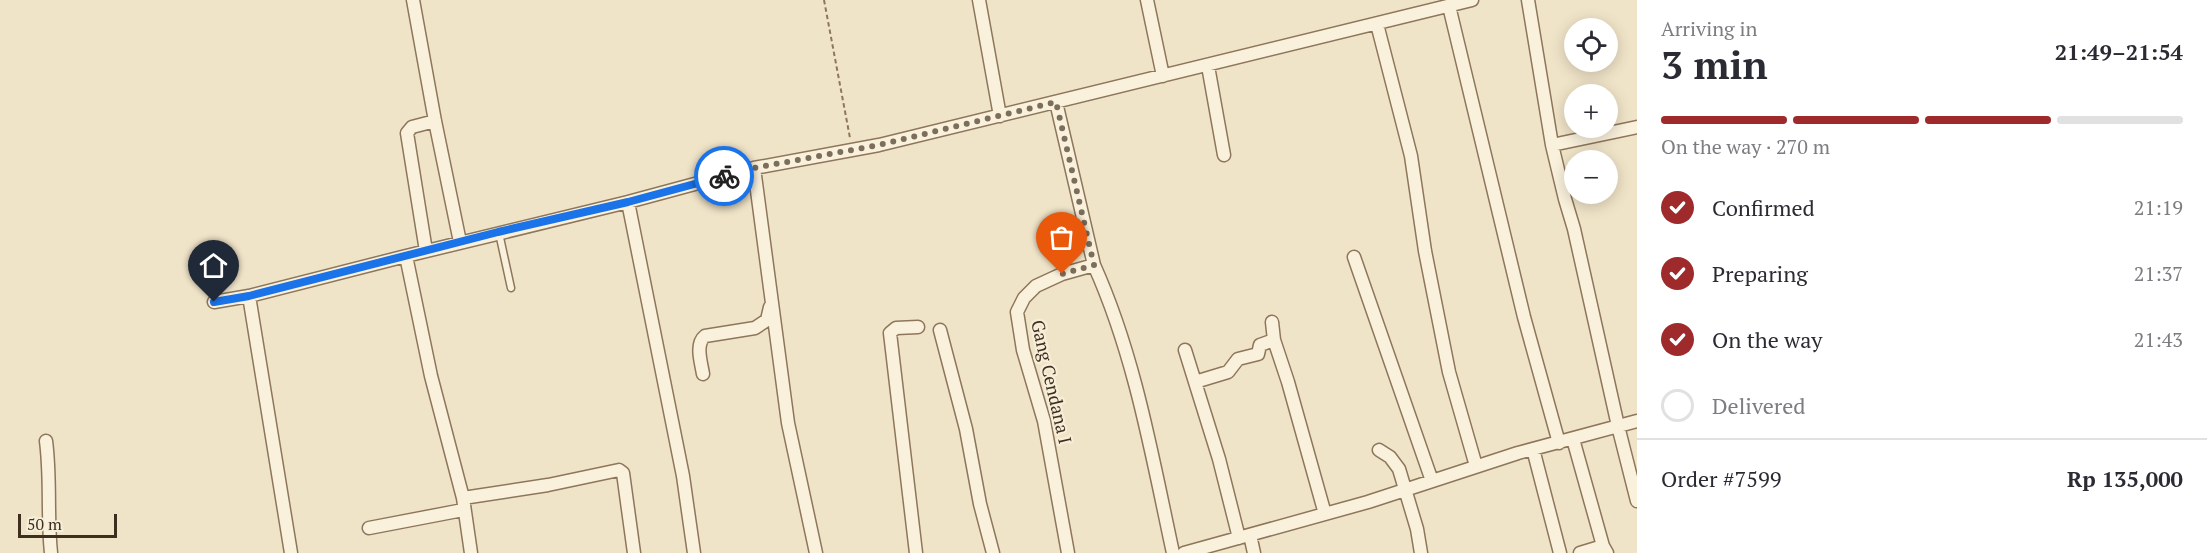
<!DOCTYPE html>
<html lang="en">
<head>
<meta charset="utf-8">
<style>
  body { margin:0; font-family:"PT Serif",serif; background:#f7f7f7; color:#2b2b33; height:100vh; display:flex; flex-direction:column; font-size:22px; white-space:nowrap }
  * { box-sizing:border-box; margin:0 }
  p { font-size:20px; color:#7c7c81 }
  .icon { flex:none; width:33px; height:33px; fill:none; stroke:currentColor; stroke-width:2; stroke-linecap:round; stroke-linejoin:round }
  .map { position:relative; flex:1; overflow:hidden }
  .panel { display:flex; flex-direction:column; background:#fff; width:570px }
  .panel>* { flex:none }
  .fabs { position:absolute; left:1564px; top:18px; display:grid; gap:12px }
  .fabs a { display:grid; place-items:center; width:54px; height:54px; border-radius:50%; background:#fff; box-shadow:0 3px 15px #0003; font-size:30px }
  .scale { position:absolute; left:18px; bottom:15px; width:99px; box-sizing:border-box; padding-left:6px; border:3px solid #3d2e20; border-top:0; font-size:16px; line-height:21px; white-space:nowrap; color:#3d2e20; -webkit-text-stroke:4px #f7eed8; paint-order:stroke }
  .pin { position:absolute; display:grid; place-items:center; width:51px; height:51px; color:#fff; margin:-62px -26px; border-radius:50% 50% 50% 0; rotate:-45deg; box-shadow:0 0 6px #0007 }
  .pin .icon { rotate:45deg }
  .courier { position:absolute; display:grid; place-items:center; width:60px; height:60px; margin:-30px; border:4px solid #1a73e8; border-radius:50%; background:#fff; color:#222; box-shadow:0 2px 8px #0007 }
  .head em { font-style:normal; font-weight:600 }
  .head div { display:flex; flex-direction:column-reverse }
  .head { display:flex; align-items:center; justify-content:space-between; height:102px; padding:0 24px }
  h1 { font-size:39px; font-weight:600; line-height:45px }
  .bar { display:grid; grid-template-columns:repeat(4,1fr); gap:9px 6px; align-content:center; height:72px; padding:0 24px }
  .bar i { height:8px; border-radius:4px; background:#e1e1e2 }
  .bar .selected { background:#9e2a2b }
  .bar p { grid-column:span 4 }
  .line { display:flex; align-items:center; gap:15px; padding:0 24px; border-top:2px solid #e1e1e2 }
  .line div { flex:1 }
  ol { padding:0 24px; list-style:none }
  li { display:flex; align-items:center; gap:18px; height:66px }
  li p { margin-inline-start:auto }
  li .icon { padding:6px; border-radius:50%; background:#9e2a2b; color:#fff; stroke-width:4 }
  li:last-child { color:#7c7c81 }
  li i { width:33px; height:33px; border:3px solid #e1e1e2; border-radius:50% }
  main { display:flex; flex:1; min-height:0 }
  .map>svg:first-child { display:block }
  .lines { fill:none; stroke-linecap:round; stroke-linejoin:round }
  .service-casing { stroke:#8d765c; stroke-width:9 }
  .minor-casing { stroke:#8d765c; stroke-width:15 }
  .path { stroke:#8d765c; stroke-width:2; stroke-dasharray:4.5 3; stroke-linecap:butt }
  .service { stroke:#faf1dc; stroke-width:6 }
  .minor { stroke:#faf1dc; stroke-width:12 }
  .done { stroke:#7c6e5b; stroke-width:6; stroke-dasharray:0 10.8 }
  .route { stroke:#1a73e8; stroke-width:8 }
  .labels { text-anchor:middle; stroke-width:4.5; stroke-linejoin:round; paint-order:stroke }
  .street-label { font-size:18px; fill:#3d2e20; stroke:#f7eed8 }
</style>
</head>
<body>
<main>
<div class="map">
<svg width="1637" height="553" viewBox="0 0 1637 553">
  <rect width="100%" height="100%" fill="#f0e4c8"/>
  <g class="lines">
    <defs>
      <path id="service" d="M499 233 511 288"/>
      <path id="minor" d="M413 0 435 121 460 242
        M979 0 1000 116
        M1147 0 1163 76
        M1528 0 1552 145
        M1449 6 1524 317 1559 443
        M1377 24 1411 156 1425 251 1449 372 1476 466
        M1208 66 1224 155
        M1056 102 1094 265C1135 356 1152 456 1173 553
        M1637 127 1552 145 1565 199 1574 229 1618 426 1637 501
        M754 168 788 423 816 553
        M628 202 683 476 694 553
        M426 251 407 133 412 127 435 121
        M1354 257 1432 481
        M249 296 291 553
        M214 302 249 296 406 256
        M1272 322 1274 340 1288 382 1325 514
        M940 330 966 429 980 504 993 553
        M1185 350 1219 459 1239 538
        M703 374C701 362 695 344 705 336L755 328 767 320 770 307
        M1195 382 1228 372 1238 359 1258 354 1260 345 1274 340
        M1573 439 1603 546 1607 553
        M46 441C51 479 47 516 51 553
        M1533 449 1560 553
        M1379 450 1390 457 1399 469 1417 529 1421 553
        M463 498 548 485 619 470 623 473 634 553
        M369 528 463 510
        M1250 535 1254 553
        M471 553 463 498 431 376 406 256 628 202 754 168 879 145 1472 0
        M916 553 890 333 896 328 918 327
        M1068 553 1044 421 1023 350 1017 312 1024 298 1036 286 1062 274 1094 265
        M1184 553 1368 502 1518 453 1637 421
        M1580 553 1603 546"/>
    </defs>
    <!-- service casing -->
    <use href="#service" class="service-casing"/>
    <!-- minor casing -->
    <use href="#minor" class="minor-casing"/>
    <!-- path -->
    <path class="path" d="M824 0 850 138"/>
    <!-- service -->
    <use href="#service" class="service"/>
    <!-- minor -->
    <use href="#minor" class="minor"/>
  </g>
  <g class="lines">
    <!-- done -->
    <path class="done" d="M724 176 754 168 879 145 1056 102 1094 265 1062 274"/>
    <!-- route -->
    <path class="route" d="M214 302 249 296 498 232 628 202 724 176"/>
  </g>
  <g class="labels">
    <!-- street labels -->
    <g class="street-label">
      <text transform="translate(1051 382) rotate(77)" y="6">Gang Cendana I</text>
    </g>
  </g>
</svg>
<div class="fabs">
<a><svg class="icon" aria-label="locate" viewBox="0 0 24 24"><circle cx="12" cy="12" r="6"/><path d="M12 2v4M12 18v4M2 12h4M18 12h4"/></svg></a>
<a>+</a>
<a>−</a>
</div>
<div class="scale">50 m</div>
<div class="pin" style="left:1062px;top:274px;background:#ea580c"><svg class="icon" aria-label="bag" viewBox="0 0 24 24"><path d="M5 8h14l-1 12H6zM9 8a3 3 0 0 1 6 0"/></svg></div>
<div class="pin" style="left:214px;top:302px;background:#1f2937"><svg class="icon" aria-label="home" viewBox="0 0 24 24"><path d="M3 11l9-7 9 7M6 9v11h12V9"/></svg></div>
<div class="courier" style="left:724px;top:176px"><svg class="icon" aria-label="bike" viewBox="0 0 24 24"><circle cx="6" cy="16" r="4"/><circle cx="18" cy="16" r="4"/><path d="M6 16l4-8h5l3 8M10 8l3 8H6M13 5h3"/></svg></div>
</div>
<section class="panel">
<div class="head"><div><h1>3 min</h1><p>Arriving in</p></div><em>21:49–21:54</em></div>
<div class="bar"><i class="selected"></i><i class="selected"></i><i class="selected"></i><i></i><p>On the way · 270 m</p></div>
<ol>
<li><svg class="icon" aria-label="check" viewBox="0 0 24 24"><path d="M5 12l5 5 9-10"/></svg>Confirmed<p>21:19</p></li>
<li><svg class="icon" aria-label="check" viewBox="0 0 24 24"><path d="M5 12l5 5 9-10"/></svg>Preparing<p>21:37</p></li>
<li><svg class="icon" aria-label="check" viewBox="0 0 24 24"><path d="M5 12l5 5 9-10"/></svg>On the way<p>21:43</p></li>
<li><i></i>Delivered</li>
</ol>
<div class="line" style="height:78px"><div>Order #7599</div><b>Rp 135,000</b></div>
</section>
</main>
</body>
</html>
